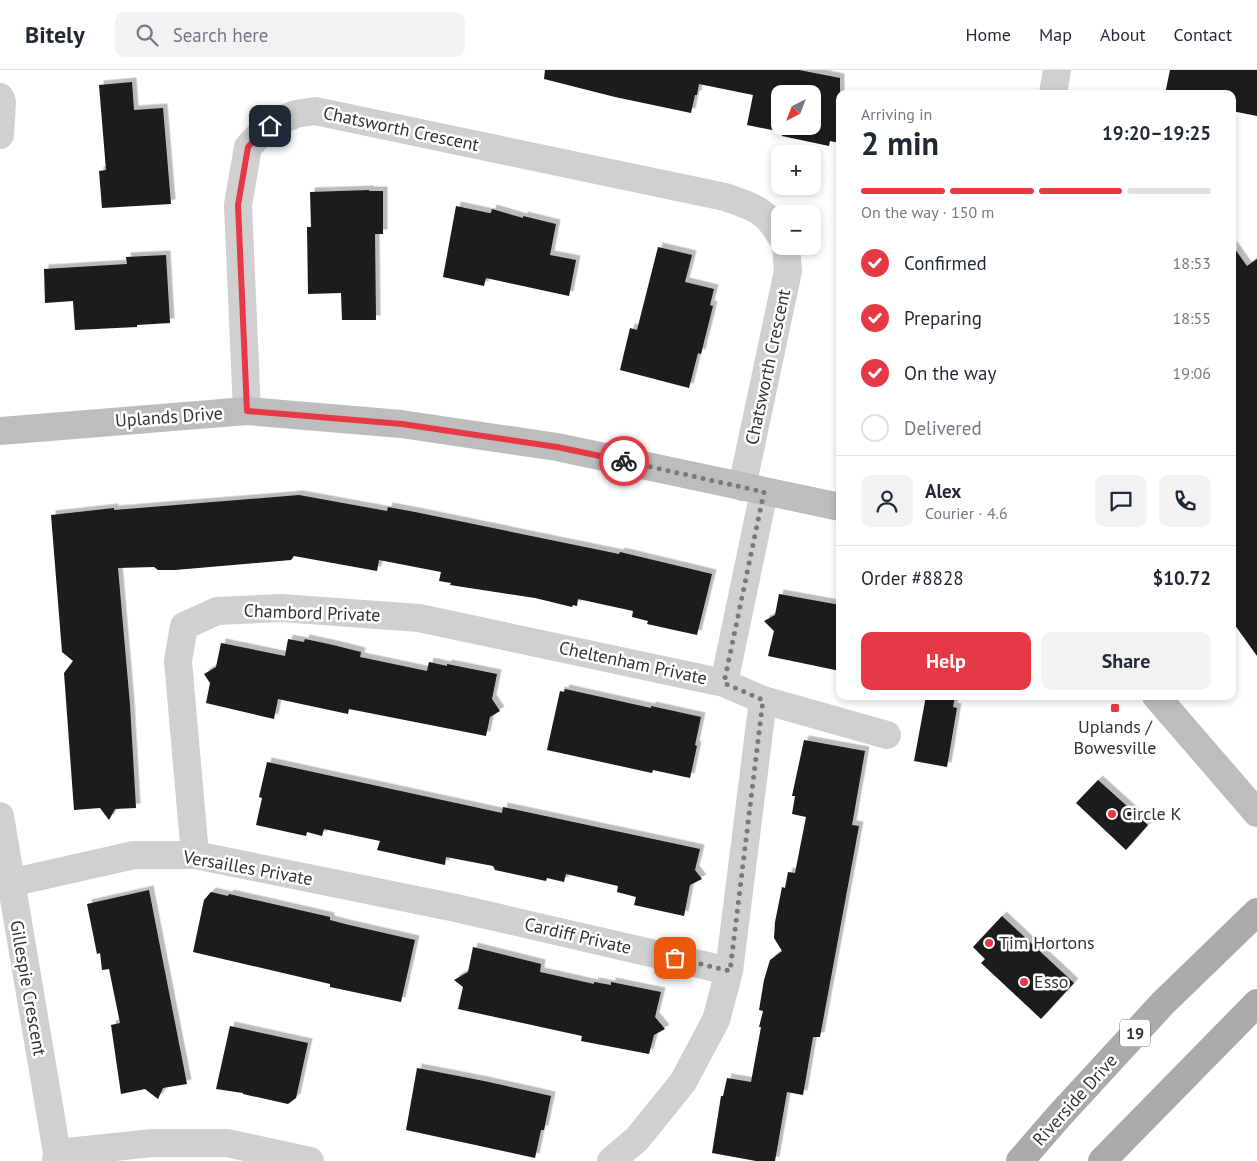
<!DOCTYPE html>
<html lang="en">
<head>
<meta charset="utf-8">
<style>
  body { margin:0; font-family:"PT Sans",sans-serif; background:#f2f2f3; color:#1f2937; height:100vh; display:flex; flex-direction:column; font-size:19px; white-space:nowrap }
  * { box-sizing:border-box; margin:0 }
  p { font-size:16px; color:#747a83 }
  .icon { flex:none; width:28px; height:28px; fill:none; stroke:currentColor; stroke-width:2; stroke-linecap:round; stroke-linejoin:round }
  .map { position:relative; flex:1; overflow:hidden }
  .side { position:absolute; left:836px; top:20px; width:400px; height:610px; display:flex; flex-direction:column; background:#fff; border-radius:10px; box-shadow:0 2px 8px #0003 }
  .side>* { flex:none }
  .needle { width:32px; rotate:222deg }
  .fabs { position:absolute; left:771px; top:15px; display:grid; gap:10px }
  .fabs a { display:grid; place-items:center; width:50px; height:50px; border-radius:10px; background:#fff; box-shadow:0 2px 8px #0003; font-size:25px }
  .pin { position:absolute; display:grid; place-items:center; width:42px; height:42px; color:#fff; margin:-21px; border-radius:10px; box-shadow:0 2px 8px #0006 }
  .courier { position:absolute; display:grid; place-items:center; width:50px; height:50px; margin:-25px; border:4px solid #e63946; border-radius:50%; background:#fff; color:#222; box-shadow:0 1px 6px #0007 }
  .headline em { font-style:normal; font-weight:600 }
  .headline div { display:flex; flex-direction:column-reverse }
  .headline { display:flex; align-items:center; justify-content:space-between; height:85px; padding:0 25px }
  h1 { font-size:32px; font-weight:600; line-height:38px }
  .bar { display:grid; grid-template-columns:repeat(4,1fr); gap:8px 5px; align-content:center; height:60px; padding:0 25px }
  .bar i { height:6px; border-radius:4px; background:#e0e1e3 }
  .bar .selected { background:#e63946 }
  .bar p { grid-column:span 4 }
  .line { display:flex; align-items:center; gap:12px; padding:0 25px; border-top:1px solid #e0e1e3 }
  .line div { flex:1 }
  .round { display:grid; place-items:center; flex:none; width:52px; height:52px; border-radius:10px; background:#f2f2f3 }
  ol { padding:0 25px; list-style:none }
  li { display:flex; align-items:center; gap:15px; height:55px }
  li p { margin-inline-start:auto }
  li .icon { padding:5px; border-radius:50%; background:#e63946; color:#fff; stroke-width:4 }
  li:last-child { color:#747a83 }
  li i { width:28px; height:28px; border:2px solid #e0e1e3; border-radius:50% }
  .button { display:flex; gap:10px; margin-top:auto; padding:10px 25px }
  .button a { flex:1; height:58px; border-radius:10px; background:#e63946; color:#fff; font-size:20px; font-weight:600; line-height:58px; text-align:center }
  .button a+a { background:#f2f2f3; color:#1f2937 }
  header { display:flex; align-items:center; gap:30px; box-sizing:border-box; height:70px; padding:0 25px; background:#fff; border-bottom:1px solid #e0e1e3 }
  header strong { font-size:24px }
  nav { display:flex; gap:28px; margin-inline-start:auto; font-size:18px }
  .search { width:350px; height:45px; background:#f2f2f3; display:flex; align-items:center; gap:12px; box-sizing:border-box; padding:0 18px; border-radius:10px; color:#747a83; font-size:19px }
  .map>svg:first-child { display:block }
  .building { fill:#1a1a1a; fill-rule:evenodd; filter:url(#shadow) }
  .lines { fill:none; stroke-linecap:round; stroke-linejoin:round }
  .street { stroke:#d0d0d0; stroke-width:28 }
  .secondary { stroke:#bdbdbd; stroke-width:28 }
  .primary { stroke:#ababab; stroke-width:28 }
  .done { stroke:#7a7a7a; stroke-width:5; stroke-dasharray:0 9 }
  .route { stroke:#e63946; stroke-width:6 }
  .poi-dot { fill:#e63946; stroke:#fff; stroke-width:2 }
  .labels { text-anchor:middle; stroke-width:5; stroke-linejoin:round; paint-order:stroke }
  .shield { fill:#fff; stroke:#707070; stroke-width:1 }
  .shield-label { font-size:16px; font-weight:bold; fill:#333 }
  .street-label { font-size:18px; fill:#333; stroke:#fff }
  .poi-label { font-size:18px; fill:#333; stroke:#fff; text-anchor:start }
</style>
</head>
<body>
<header>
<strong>Bitely</strong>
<div class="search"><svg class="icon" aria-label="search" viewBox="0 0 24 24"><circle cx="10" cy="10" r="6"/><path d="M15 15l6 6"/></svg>Search here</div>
<nav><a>Home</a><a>Map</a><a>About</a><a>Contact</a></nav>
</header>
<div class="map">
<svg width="1257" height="1091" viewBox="0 0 1257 1091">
  <defs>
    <filter id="shadow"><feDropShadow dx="4.5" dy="-4.5" stdDeviation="0" flood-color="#0004"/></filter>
  </defs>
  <rect width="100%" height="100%" fill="#fff"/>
  <!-- building -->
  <path class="building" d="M545 0H799L840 8V73L830 71 829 76 815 73 782 66V62L747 55 753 25 699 14 697 25H695L691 43 615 27 544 9ZM780 24H812V56H780Z
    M1170 0H1257V46L1232 41V24H1165Z
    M132 12 134 40 163 38 171 134 102 138 99 101 106 100 99 15Z
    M369 120V121H383V164H375L376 250H342L341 223 308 224 307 157H311L310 122Z
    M456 136 489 143H491L492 139 523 148V146L556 154 550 185 576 190 569 226 486 208 484 216 443 207Z
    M1232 175 1247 196 1257 189V586L1232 551Z
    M658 177 692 185 685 212 714 219 710 235 713 236 701 284 698 283 689 318 620 300 630 258 637 260Z
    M166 185 170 253 137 255V257L75 260 73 231 45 233 44 199 127 194 126 187Z
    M299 425 387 441 388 437 415 442 619 484 620 482 712 504 697 565 647 554 648 551 632 547 633 541 578 529 577 536 573 535 572 537 535 528 450 515 451 513 439 511 441 502 379 490 377 501 294 486 291 490 175 500H158L154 497 118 498 130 635 136 738 115 739 109 750 100 738 74 740 64 603 73 591 62 582 51 445 114 438V440Z
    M779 524 840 535V601L768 586 774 561 764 551 775 545Z
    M288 569 304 572 305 569 333 575 361 582 360 587 427 601 429 592 447 596V594L497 604 492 629 500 641 490 647 486 666 349 639 348 644 278 629 274 649 206 633 210 613 204 604 216 597 221 573 285 586Z
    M565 619 651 638V636L701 647 695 675 697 676 690 708 653 700 652 703 547 680 560 621 564 622Z
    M926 626H955L953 637 957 638 947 697 914 691Z
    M804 670 865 681 852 755 859 756 820 967H813L803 1025 787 1022 775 1091H756L712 1083 721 1026H723L727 1008 751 1012 761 957H759L763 941 759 940 764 910 770 890 782 881 774 868 775 852 782 817 785 818 788 802 795 803 806 747 792 744 795 726H792Z
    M267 692 502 743 503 737 700 779 695 800 702 809 690 815 684 846 634 835 636 827 617 822 618 816 566 804 564 812 547 808 546 811 495 800 493 796 446 787 445 795 377 780 380 771 324 759 322 766 307 762 306 766 256 755 262 728 259 727Z
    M1098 710 1148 755 1126 780 1076 733Z
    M149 820 187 1014 163 1018 158 1029 145 1019 121 1024 111 955 120 953 109 899 102 900 100 883 97 884 87 834Z
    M211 822 228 826 229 824 330 847V850L345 854 415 870 401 932 330 917V914L193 882 204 830Z
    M1002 846 1074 913 1041 949 981 893 985 889 973 877Z
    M473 877 541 894 540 902 594 914V912L611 915V912L661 922 655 947 665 959 654 965 649 984 581 971 582 966 458 939 463 917 454 910 468 902Z
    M230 956 308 973 296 1028 288 1034 243 1024V1023L216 1019Z
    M417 998 484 1011 551 1026 544 1060H541L535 1088 406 1060Z"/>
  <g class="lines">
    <!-- street -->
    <path class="street" d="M1053 24 1057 0
      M0 27 2 32 0 65
      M247 341 238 135 248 77 262 62 279 51 296 44 315 41 725 127C752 137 764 138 780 165
      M742 417 788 201 786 176
      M724 613 764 422
      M0 746 57 1083 56 1091
      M195 785 178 591 184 556 217 541 281 538 419 548 724 613 763 630 887 665
      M10 813 134 785H195L456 838 729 901
      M57 1083 153 1073H227L310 1091
      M611 1091 637 1069 683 1012 716 950 729 901 763 630"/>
    <!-- secondary -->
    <path class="secondary" d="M0 361 247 341 401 354 557 377 840 437
      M1156 626 1257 743"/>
    <!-- primary -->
    <path class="primary" d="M1020 1091 1059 1046 1163 933 1257 842
      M1102 1091 1257 933"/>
  </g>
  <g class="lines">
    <!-- done -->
    <path class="done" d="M624 391 764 422 724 613 763 630 730 901 675 888"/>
    <!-- route -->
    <path class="route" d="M270 56 262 62 248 77 238 135 247 341 402 354 557 377 624 391"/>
  </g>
  <!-- markers -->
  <g class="poi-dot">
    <rect x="1110" y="633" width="10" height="10" rx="2.5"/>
    <circle cx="1112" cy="744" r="5"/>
    <circle cx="989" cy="873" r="5"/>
    <circle cx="1024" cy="912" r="5"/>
  </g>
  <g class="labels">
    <!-- shield labels -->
    <rect class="shield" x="1120" y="949.5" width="30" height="27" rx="4"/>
    <g class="shield-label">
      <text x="1135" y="969">19</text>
    </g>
    <!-- street labels -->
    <g class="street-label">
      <text transform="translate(401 59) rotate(12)" y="6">Chatsworth Crescent</text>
      <text transform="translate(768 297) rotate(-78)" y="6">Chatsworth Crescent</text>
      <text transform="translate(169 347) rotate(-4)" y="6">Uplands Drive</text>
      <text transform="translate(312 543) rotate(2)" y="6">Chambord Private</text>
      <text transform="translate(633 593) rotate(12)" y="6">Cheltenham Private</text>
      <text transform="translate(248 798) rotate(10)" y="6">Versailles Private</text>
      <text transform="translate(578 866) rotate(13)" y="6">Cardiff Private</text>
      <text transform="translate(28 918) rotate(80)" y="6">Gillespie Crescent</text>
      <text transform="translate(1075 1030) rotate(-48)" y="6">Riverside Drive</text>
    </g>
    <!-- poi labels -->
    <g class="poi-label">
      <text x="1115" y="663" text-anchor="middle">Uplands /<tspan x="1115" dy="21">Bowesville</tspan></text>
      <text x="1122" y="750">Circle K</text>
      <text x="999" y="879">Tim Hortons</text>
      <text x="1034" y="918">Esso</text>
    </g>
  </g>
</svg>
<div class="fabs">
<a><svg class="needle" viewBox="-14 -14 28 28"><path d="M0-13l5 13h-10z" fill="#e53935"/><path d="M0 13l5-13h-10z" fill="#747a83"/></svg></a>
<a>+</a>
<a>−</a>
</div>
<div class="pin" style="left:675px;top:888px;background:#ea580c"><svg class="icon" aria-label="bag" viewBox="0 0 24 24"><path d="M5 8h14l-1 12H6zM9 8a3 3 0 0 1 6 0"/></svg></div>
<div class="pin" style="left:270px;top:56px;background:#1f2937"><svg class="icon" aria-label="home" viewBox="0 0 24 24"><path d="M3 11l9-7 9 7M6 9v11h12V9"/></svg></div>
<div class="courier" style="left:624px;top:391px"><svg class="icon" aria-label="bike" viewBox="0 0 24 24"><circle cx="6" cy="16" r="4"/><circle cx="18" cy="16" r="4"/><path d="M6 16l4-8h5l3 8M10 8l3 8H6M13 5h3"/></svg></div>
<section class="side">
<div class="headline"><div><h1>2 min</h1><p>Arriving in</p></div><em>19:20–19:25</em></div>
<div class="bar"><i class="selected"></i><i class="selected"></i><i class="selected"></i><i></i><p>On the way · 150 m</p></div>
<ol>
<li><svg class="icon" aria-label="check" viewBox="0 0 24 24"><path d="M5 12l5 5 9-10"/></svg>Confirmed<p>18:53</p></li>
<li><svg class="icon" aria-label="check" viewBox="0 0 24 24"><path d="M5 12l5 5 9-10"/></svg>Preparing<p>18:55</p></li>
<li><svg class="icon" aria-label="check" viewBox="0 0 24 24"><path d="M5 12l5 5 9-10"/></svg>On the way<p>19:06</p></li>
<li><i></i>Delivered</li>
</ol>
<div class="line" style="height:90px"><a class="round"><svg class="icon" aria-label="person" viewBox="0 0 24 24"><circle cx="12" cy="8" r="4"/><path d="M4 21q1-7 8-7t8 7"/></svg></a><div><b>Alex</b><p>Courier · 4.6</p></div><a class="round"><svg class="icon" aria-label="chat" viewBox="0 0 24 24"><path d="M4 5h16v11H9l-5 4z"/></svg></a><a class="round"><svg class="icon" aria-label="phone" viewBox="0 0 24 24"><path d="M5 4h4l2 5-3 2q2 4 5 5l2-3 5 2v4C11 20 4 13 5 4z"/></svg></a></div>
<div class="line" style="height:65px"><div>Order #8828</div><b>$10.72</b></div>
<div class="button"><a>Help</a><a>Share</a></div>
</section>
</div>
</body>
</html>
